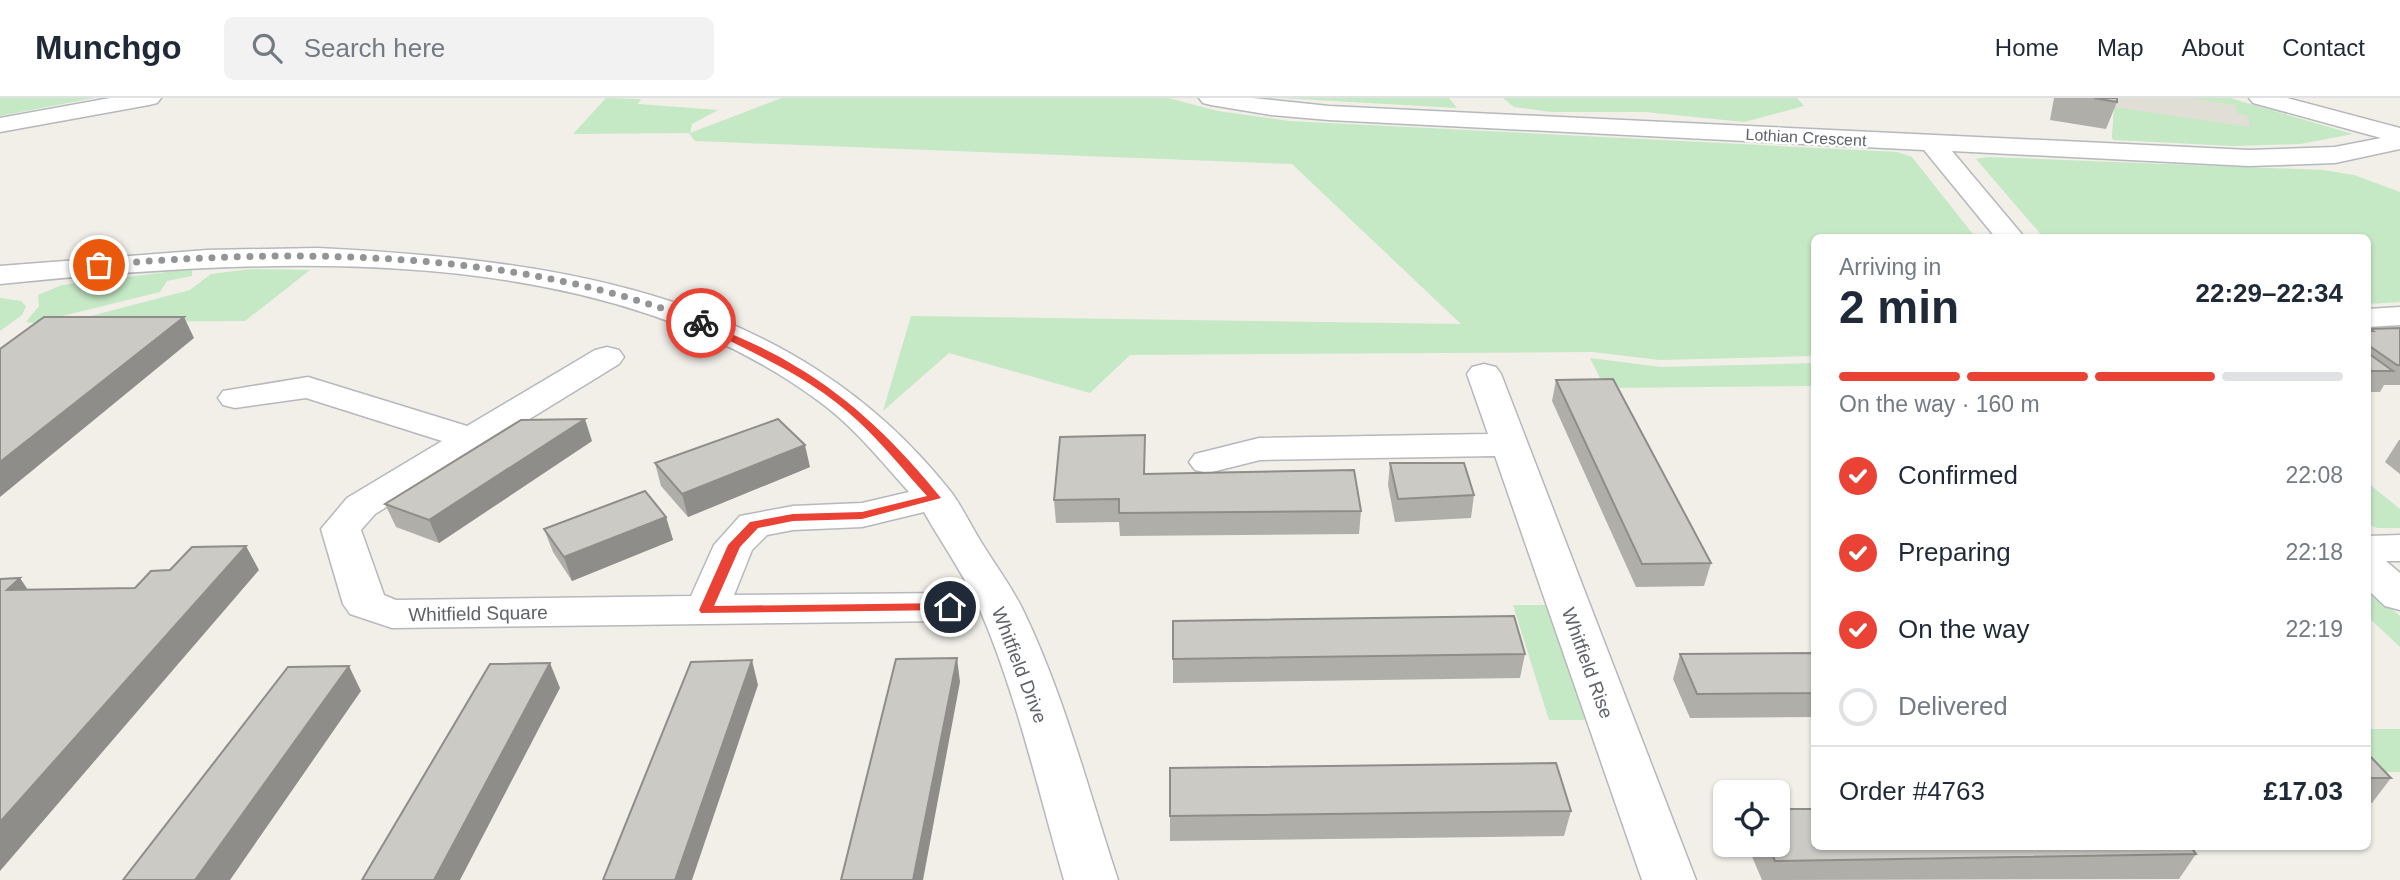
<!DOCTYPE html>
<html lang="en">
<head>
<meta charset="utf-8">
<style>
  body { margin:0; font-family:Helvetica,sans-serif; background:#f2f2f3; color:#1f2937; height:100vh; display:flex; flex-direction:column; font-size:26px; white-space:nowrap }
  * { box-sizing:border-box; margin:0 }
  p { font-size:23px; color:#747a83 }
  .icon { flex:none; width:38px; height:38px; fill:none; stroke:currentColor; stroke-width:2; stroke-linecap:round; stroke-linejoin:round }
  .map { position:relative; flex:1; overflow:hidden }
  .side { position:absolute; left:1811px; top:136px; width:560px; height:616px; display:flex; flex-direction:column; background:#fff; border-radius:10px; box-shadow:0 2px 5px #0004 }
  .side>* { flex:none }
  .controls { position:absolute; left:1713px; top:682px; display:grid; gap:14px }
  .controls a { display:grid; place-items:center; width:77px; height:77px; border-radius:10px; background:#fff; box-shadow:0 2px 5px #0004; font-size:35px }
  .pin { position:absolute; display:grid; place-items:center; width:60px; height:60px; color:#fff; margin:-30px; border:4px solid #fff; border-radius:50%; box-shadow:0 2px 7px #0007 }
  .courier { position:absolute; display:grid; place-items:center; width:70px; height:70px; margin:-35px; border:5px solid #ea4335; border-radius:50%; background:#fff; color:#222; box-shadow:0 2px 9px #0007 }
  .headline em { font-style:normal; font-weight:700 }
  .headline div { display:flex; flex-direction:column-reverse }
  .headline { display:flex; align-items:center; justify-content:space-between; height:119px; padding:0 28px }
  h1 { font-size:46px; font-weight:700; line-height:52px }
  .bar { display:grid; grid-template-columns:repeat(4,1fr); gap:10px 7px; align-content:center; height:84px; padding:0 28px }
  .bar i { height:9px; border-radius:5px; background:#e0e1e3 }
  .bar .active { background:#ea4335 }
  .bar p { grid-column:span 4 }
  .line { display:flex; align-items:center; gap:18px; padding:0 28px; border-top:2px solid #e0e1e3 }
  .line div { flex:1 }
  ol { padding:0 28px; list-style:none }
  li { display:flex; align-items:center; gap:21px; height:77px }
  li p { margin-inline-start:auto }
  li .icon { padding:7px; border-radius:50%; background:#ea4335; color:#fff; stroke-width:4 }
  li:last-child { color:#747a83 }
  li i { width:38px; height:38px; border:4px solid #e0e1e3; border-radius:50% }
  header { display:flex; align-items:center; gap:42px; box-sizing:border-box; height:98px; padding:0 35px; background:#fff; border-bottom:2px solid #e0e1e3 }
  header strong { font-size:33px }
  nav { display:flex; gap:38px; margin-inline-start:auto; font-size:24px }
  .search { width:490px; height:63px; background:#f2f2f3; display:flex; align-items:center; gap:18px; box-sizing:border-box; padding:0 24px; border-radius:10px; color:#747a83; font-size:26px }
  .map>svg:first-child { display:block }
  .education { fill:#e1ded6 }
  .green { fill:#c5e8c5 }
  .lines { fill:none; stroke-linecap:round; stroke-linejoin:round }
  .minor-casing { stroke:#b5b8bc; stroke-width:3 }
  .minor { fill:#fff; fill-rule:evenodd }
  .wall { fill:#afaea9 }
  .shaded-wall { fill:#8f8d8a }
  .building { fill:#cccac5; stroke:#8f8d8a; stroke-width:2 }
  .route { fill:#ea4335 }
  .done { stroke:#929495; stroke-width:7; stroke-dasharray:0 12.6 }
  .labels { text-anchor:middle; stroke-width:5; stroke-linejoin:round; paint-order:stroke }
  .far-street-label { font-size:16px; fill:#5f6368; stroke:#fff }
  .street-label { font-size:19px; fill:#5f6368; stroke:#fff }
</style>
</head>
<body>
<header>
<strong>Munchgo</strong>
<div class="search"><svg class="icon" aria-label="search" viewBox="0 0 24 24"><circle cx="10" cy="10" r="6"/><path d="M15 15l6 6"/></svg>Search here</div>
<nav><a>Home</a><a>Map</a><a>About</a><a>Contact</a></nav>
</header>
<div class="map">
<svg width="2400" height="782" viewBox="0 0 2400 782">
  <rect width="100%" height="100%" fill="#f1efe8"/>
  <!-- education -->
  <path class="education" d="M2115 0H2191L2236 8 2318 33 2112 40Z"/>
  <!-- green -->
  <path class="green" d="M0 0H94L0 18Z
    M606 0 641 1 638 6 718 12 692 26 690 35 782 0H1168L1218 13 1289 23 1897 54 1912 59 1976 140H1815V258L1660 262 1592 254 1130 257 1090 295 949 255 883 313 911 218 1461 226 1292 66 695 43 689 35 573 36Z
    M1281 0H1449L1457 10Z
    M1503 0H1797L1804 8 1744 24 1645 14H1551L1514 9Z
    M2191 0H2230L2353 36 2300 46 2233 48 2114 42 2112 40 2114 9 2250 29 2248 18 2237 15 2236 8Z
    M1987 59 2323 72 2354 77 2400 94V204L2368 206V140H2044L1976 61Z
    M192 171V178L167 183 160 194 34 225 26 224 39 208 38 197 62 187Z
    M251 171 310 172 245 223 68 224 190 192 211 176Z
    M0 200 21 203 26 208 22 217 0 233Z
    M1590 260 1661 269 1815 265V288L1605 290Z
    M2368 385 2400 411V430H2378L2368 427Z
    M2368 489 2400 518V549L2368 519Z
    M1513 507H1546L1585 622H1549Z
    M2368 631H2400V674H2381L2368 660Z"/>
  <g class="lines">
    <defs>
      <path id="minor" d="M110 0H161L157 5 149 7 0 34V20Z
        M1199 0H1253L1329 8 2249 52 2335 49 2381 40 2253 5 2249 0H2287L2400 30V51L2335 65 2249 68 1952 53 2025 140H1996L1924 52 1329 22 1271 17 1211 7 1203 5Z
        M318 150C556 162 794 194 951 394 963 410 972 430 983 447 996 468 1011 488 1022 510 1064 596 1088 691 1118 782H1064C1038 692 1017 598 980 512 965 478 942 446 924 414L862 429 793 432 767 437 752 452 734 497 950 495 965 499 972 509 965 519 950 523 392 530 350 516 343 506 321 431 347 400 442 343 306 300 235 310 223 307 218 300 223 293 308 279 467 328 595 252 607 249 619 252 624 259 619 266 375 416 361 432 384 497 396 502 691 498 714 447 740 418 793 408 862 405 909 394C881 363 854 329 820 304 596 137 263 160 0 186V168L207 152Z
        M2400 209V227L2368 229V211Z
        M1484 266 1496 269 1501 276 1696 782H1642L1495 358 1260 362 1208 375 1195 372 1189 364 1195 356 1259 340 1488 336 1467 276 1472 269Z
        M2400 437V463H2386L2400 475V512L2385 508 2368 492V438Z"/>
    </defs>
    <!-- minor casing -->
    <use href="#minor" class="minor-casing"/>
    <!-- minor -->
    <use href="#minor" class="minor"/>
  </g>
  <!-- wall -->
  <path class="wall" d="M2054 0H2117V4L2106 31 2050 22Z
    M2400 230V287H2384L2380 294H2368V233L2370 231Z
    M1556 282 1711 465 1704 488 1636 489 1552 303Z
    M1145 337V376L1361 413 1359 436 1120 438 1119 424 1056 425 1054 402Z
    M2399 342H2400V376L2385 364Z
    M592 343 439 445 396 429 385 406Z
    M655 365 810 369 688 419 661 388Z
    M1390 365 1474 397 1471 420 1395 424 1388 387Z
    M666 419 673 442 572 483 553 454 544 431Z
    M1173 523 1525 556 1520 580 1173 585Z
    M1815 555V619L1690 620 1673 581 1680 556Z
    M2368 656 2391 680 2372 705H2368Z
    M1170 670 1571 713 1564 738 1170 743Z
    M1747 747H1778L2196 756 2179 781 1762 782Z"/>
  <!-- shaded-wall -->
  <path class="shaded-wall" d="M184 219 194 240 0 399V364Z
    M585 321 592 343 439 445 429 422Z
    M805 347 810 369 688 419 682 396Z
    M666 419 673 442 572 483 564 459Z
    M246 448 259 472 0 773V724Z
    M20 480 36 504 7 492Z
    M957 560 960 584 923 782H913Z
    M752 562 758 587 692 782H675Z
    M550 565 560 590 460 782H434Z
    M349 568 361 593 230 782H195Z"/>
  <!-- building -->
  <path class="building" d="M2094 0H2117V4Z
    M44 219H184L0 364V251Z
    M2400 230V267H2397L2368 247V233H2373L2370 231Z
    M2368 255 2393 273H2368Z
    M1613 281 1711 465 1642 466 1556 282Z
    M585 321 429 422 385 406 521 322Z
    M778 321 805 347 682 396 655 365Z
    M1145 337 1144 376 1354 372 1361 413 1119 415V401L1054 402 1060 339Z
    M1390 365H1464L1474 397 1398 401Z
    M645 393 666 419 564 459 544 431Z
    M246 448 0 724V481L20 480 7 492 135 490 151 473 170 472 192 449Z
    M1514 518 1525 556 1173 561V523Z
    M1815 555V595L1697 596 1680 556Z
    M957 560 913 782H841L896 561Z
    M752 562 675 782H603L691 564Z
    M550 565 434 782H362L490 566Z
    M349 568 195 782H123L288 569Z
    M2368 656 2391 680H2368Z
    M1556 665 1571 713 1170 718V670Z
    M1778 711H1815V749H2191L2196 756 1775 763 1768 747H1778Z"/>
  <!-- route -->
  <path class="route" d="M697 223H704C734 238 767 250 795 268 852 301 900 349 941 400L862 421 793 423 758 430 740 449 714 508 950 505 954 506V512L701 515 699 512 728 447 750 424 793 416 862 414 927 398C904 373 883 346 858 323 812 279 753 255 697 227Z"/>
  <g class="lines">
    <!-- done -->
    <path class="done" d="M99 167C291 150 521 151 701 225"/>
  </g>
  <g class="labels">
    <!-- far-street labels -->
    <g class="far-street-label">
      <text transform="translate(1806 39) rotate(3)" y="6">Lothian Crescent</text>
    </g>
    <!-- street labels -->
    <g class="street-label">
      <text transform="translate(478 515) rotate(-1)" y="7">Whitfield Square</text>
      <text transform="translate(1588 565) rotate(70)" y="7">Whitfield Rise</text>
      <text transform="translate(1020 567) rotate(69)" y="7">Whitfield Drive</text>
    </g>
  </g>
</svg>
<div class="controls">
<a><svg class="icon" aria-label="locate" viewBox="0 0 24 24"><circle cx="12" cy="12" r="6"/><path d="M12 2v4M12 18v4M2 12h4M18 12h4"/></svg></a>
</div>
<div class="pin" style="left:99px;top:167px;background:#ea580c"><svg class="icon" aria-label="bag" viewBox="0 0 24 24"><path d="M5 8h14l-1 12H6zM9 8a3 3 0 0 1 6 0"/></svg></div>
<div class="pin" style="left:950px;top:509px;background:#1f2937"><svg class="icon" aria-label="home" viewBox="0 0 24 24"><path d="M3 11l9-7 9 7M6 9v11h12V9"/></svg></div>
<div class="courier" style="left:701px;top:225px"><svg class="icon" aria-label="bike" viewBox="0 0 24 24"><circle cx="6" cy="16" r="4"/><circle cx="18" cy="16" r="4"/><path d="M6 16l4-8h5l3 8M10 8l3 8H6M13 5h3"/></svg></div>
<section class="side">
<div class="headline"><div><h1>2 min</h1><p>Arriving in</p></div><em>22:29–22:34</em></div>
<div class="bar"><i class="active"></i><i class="active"></i><i class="active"></i><i></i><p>On the way · 160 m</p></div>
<ol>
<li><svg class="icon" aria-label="check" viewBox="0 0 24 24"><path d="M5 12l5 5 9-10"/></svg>Confirmed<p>22:08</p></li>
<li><svg class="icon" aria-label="check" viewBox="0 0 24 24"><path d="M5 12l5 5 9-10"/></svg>Preparing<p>22:18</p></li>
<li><svg class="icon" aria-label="check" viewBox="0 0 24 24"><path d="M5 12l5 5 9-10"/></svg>On the way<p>22:19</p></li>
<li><i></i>Delivered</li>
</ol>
<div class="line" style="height:91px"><div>Order #4763</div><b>£17.03</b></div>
</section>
</div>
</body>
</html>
